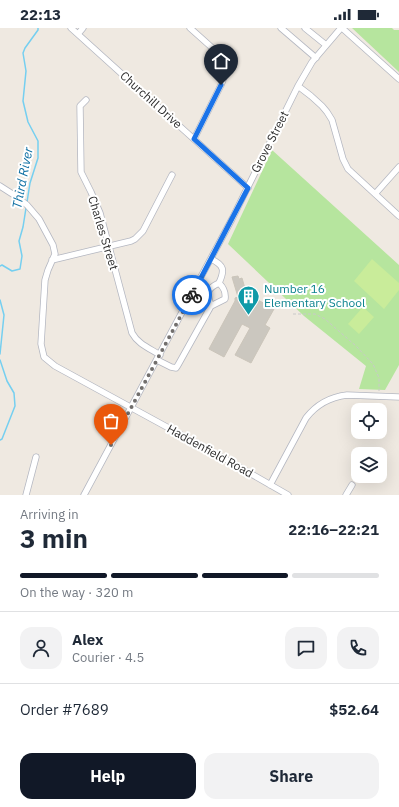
<!DOCTYPE html>
<html lang="en">
<head>
<meta charset="utf-8">
<style>
  body { margin:0; font-family:"IBM Plex Sans",sans-serif; background:#f2f2f3; color:#1f2937; height:100vh; display:flex; flex-direction:column; font-size:15px; white-space:nowrap }
  * { box-sizing:border-box; margin:0 }
  p { font-size:13px; color:#747a83 }
  .icon { flex:none; width:22px; height:22px; fill:none; stroke:currentColor; stroke-width:2; stroke-linecap:round; stroke-linejoin:round }
  .map { position:relative; height:467px; overflow:hidden }
  .drawer { display:flex; flex-direction:column; background:#fff; flex:1 }
  .drawer>* { flex:none }
  .fabs { position:absolute; left:351px; top:375px; display:grid; gap:8px }
  .fabs a { display:grid; place-items:center; width:36px; height:36px; border-radius:8px; background:#fff; box-shadow:0 4px 16px #0002; font-size:20px }
  .pin { position:absolute; display:grid; place-items:center; width:34px; height:34px; color:#fff; margin:-41px -17px; border-radius:50% 50% 50% 0; rotate:-45deg; box-shadow:0 0 4px #0007 }
  .pin .icon { rotate:45deg }
  .courier { position:absolute; display:grid; place-items:center; width:40px; height:40px; margin:-20px; border:3px solid #1a73e8; border-radius:50%; background:#fff; color:#222; box-shadow:0 1px 5px #0007 }
  .head em { font-style:normal; font-weight:700 }
  .head div { display:flex; flex-direction:column-reverse }
  .head { display:flex; align-items:center; justify-content:space-between; height:68px; padding:0 20px }
  h1 { font-size:26px; font-weight:700; line-height:30px }
  .bar { display:grid; grid-template-columns:repeat(4,1fr); gap:6px 4px; align-content:center; height:48px; padding:0 20px }
  .bar i { height:5px; border-radius:3px; background:#e0e1e3 }
  .bar .on { background:#111827 }
  .bar p { grid-column:span 4 }
  .line { display:flex; align-items:center; gap:10px; padding:0 20px; border-top:1px solid #e0e1e3 }
  .line div { flex:1 }
  .round { display:grid; place-items:center; flex:none; width:42px; height:42px; border-radius:12px; background:#f2f2f3 }
  .cta { display:flex; gap:8px; margin-top:auto; padding:8px 20px }
  .cta a { flex:1; height:46px; border-radius:12px; background:#111827; color:#fff; font-size:16px; font-weight:700; line-height:46px; text-align:center }
  .cta a+a { background:#f2f2f3; color:#1f2937 }
  .status { display:flex; justify-content:space-between; align-items:center; height:28px; padding:0 20px; background:#fff; direction:ltr }
  .status svg { height:11px; fill:currentColor }
  .map>svg:first-child { display:block }
  .green { fill:#b6e59e }
  .pitch { fill:#c9ec9a }
  .lines { fill:none; stroke-linecap:round; stroke-linejoin:round }
  .stream { stroke:#75cff0; stroke-width:1.5 }
  .building { fill:#cbc7bf; stroke:#cbc5ba }
  .minor-casing { stroke:#b4b7c1; stroke-width:7 }
  .path { stroke:#c9c9c9; stroke-width:1; stroke-dasharray:3 2; stroke-linecap:butt }
  .minor { stroke:#fff; stroke-width:5.5 }
  .done { stroke:#726f6d; stroke-width:4; stroke-dasharray:0 7.2 }
  .route { stroke:#1a73e8; stroke-width:5 }
  .labels { text-anchor:middle; stroke-width:4; stroke-linejoin:round; paint-order:stroke }
  .street-label { font-size:12px; fill:#2e2e2e; stroke:#fff }
  .culture-label { font-size:12px; fill:#0d838f; stroke:#fff; text-anchor:start }
  .water-label { font-size:13px; font-style:italic; fill:#0d6fa3; stroke:#fff }
</style>
</head>
<body>
<div class="status"><b>22:13</b><svg viewBox="0 0 49 12"><path d="M0 12V9h3v3zM5 12V6h3v6zM10 12V3h3v9zM15 12V0h3v12zM26 1h20v11H26zM47 4h2v5h-2z"/></svg></div>
<div class="map">
<svg width="399" height="467" viewBox="0 0 399 467">
  <rect width="100%" height="100%" fill="#efe9e1"/>
  <!-- green -->
  <path class="green" d="M352 0H392L394 2H399V44Z
    M272 122 399 237V337L385 362 359 361 366 338 304 288 228 216Z"/>
  <!-- pitch -->
  <path class="pitch" d="M372 231 399 255V262L384 281 354 253Z
    M363 279 374 289 359 306 348 296Z"/>
  <g class="lines">
    <!-- stream -->
    <path class="stream" d="M27 174 30 155 38 130V113L28 94 23 73 26 43 23 25 25 20 38 2V0
      M0 238 2 237 12 243 20 241 22 228 19 213 23 199 26 180
      M0 272 4 287 0 326
      M0 332 7 353 14 365 15 378 2 411 0 412"/>
  </g>
  <!-- building -->
  <path class="building" d="M238 248 239 251 242 250 248 271 257 276 258 272 274 281 265 297 270 300 251 335 235 327 250 300 242 296 224 329 209 321 235 273V270L238 269 232 249Z"/>
  <g class="lines">
    <defs>
      <path id="minor" d="M71 0 248 160
        M190 0 218 25C226 35 226 46 221 57L194 111
        M281 0 316 30
        M305 0 326 17
        M342 0 399 51
        M78 6 83 0
        M298 58 311 68 322 78 327 84 332 92 343 131 348 141 399 188
        M86 72 80 78 81 144 91 164 100 185 132 305C138 316 149 320 160 327
        M0 158 14 167 27 177 39 191 53 217 55 226 48 242 45 252 41 316 44 329 55 338 220 428 288 467
        M375 166 399 139
        M52 232 131 213 135 211 143 203 172 147
        M211 278 225 271C226 264 224 260 219 255
        M157 332 171 339 176 340 178 337 211 278C207 265 206 261 219 255 225 242 224 237 211 231
        M270 457 306 390C316 377 330 369 347 367L399 369
        M26 467 36 429
        M84 467 232 191 298 58 312 34 341 0
        M346 467 352 457"/>
    </defs>
    <!-- minor casing -->
    <use href="#minor" class="minor-casing"/>
    <!-- path -->
    <path class="path" d="M293 286H315L325 291 356 318 373 336 379 350V363"/>
    <!-- minor -->
    <use href="#minor" class="minor"/>
  </g>
  <g class="lines">
    <!-- done -->
    <path class="done" d="M111 417 192 267"/>
    <!-- route -->
    <path class="route" d="M192 267 248 160 194 111 221 57"/>
  </g>
  <!-- icons -->
  <defs>
    <symbol id="building-pin" viewBox="-11 -11 22 30"><path d="M0 17L-7.5 6A9.5 9.5 0 1 1 7.5 6Z" fill="#0f9aa8" stroke="#fff"/><path d="M-4-6H4V6H1V3H-1V6H-4ZM-2.5-4.3h1.7v1.8h-1.7ZM.8-4.3h1.7v1.8H.8ZM-2.5-1h1.7V.8h-1.7ZM.8-1h1.7V.8H.8Z" fill="#fff"/></symbol>
  </defs>
  <g fill-rule="evenodd">
    <use href="#building-pin" x="236" y="256" width="25" height="34"/>
  </g>
  <g class="labels">
    <!-- street labels -->
    <g class="street-label">
      <text transform="translate(151 72) rotate(42)" y="4">Churchill Drive</text>
      <text transform="translate(270 114) rotate(-63)" y="4">Grove Street</text>
      <text transform="translate(103 205) rotate(73)" y="4">Charles Street</text>
      <text transform="translate(210 423) rotate(29)" y="4">Haddenfield Road</text>
    </g>
    <!-- culture labels -->
    <g class="culture-label">
      <text x="264" y="265">Number 16<tspan x="264" dy="14">Elementary School</tspan></text>
    </g>
    <!-- water labels -->
    <g class="water-label">
      <text transform="translate(22 150) rotate(-79)" y="5">Third River</text>
    </g>
  </g>
</svg>
<div class="fabs">
<a><svg class="icon" aria-label="locate" viewBox="0 0 24 24"><circle cx="12" cy="12" r="6"/><path d="M12 2v4M12 18v4M2 12h4M18 12h4"/></svg></a>
<a><svg class="icon" aria-label="layers" viewBox="0 0 24 24"><path d="M12 4l9 5-9 5-9-5zM3 14l9 5 9-5"/></svg></a>
</div>
<div class="pin" style="left:111px;top:417px;background:#ea580c"><svg class="icon" aria-label="bag" viewBox="0 0 24 24"><path d="M5 8h14l-1 12H6zM9 8a3 3 0 0 1 6 0"/></svg></div>
<div class="pin" style="left:221px;top:57px;background:#1f2937"><svg class="icon" aria-label="home" viewBox="0 0 24 24"><path d="M3 11l9-7 9 7M6 9v11h12V9"/></svg></div>
<div class="courier" style="left:192px;top:267px"><svg class="icon" aria-label="bike" viewBox="0 0 24 24"><circle cx="6" cy="16" r="4"/><circle cx="18" cy="16" r="4"/><path d="M6 16l4-8h5l3 8M10 8l3 8H6M13 5h3"/></svg></div>
</div>
<section class="drawer">
<div class="head"><div><h1>3 min</h1><p>Arriving in</p></div><em>22:16–22:21</em></div>
<div class="bar"><i class="on"></i><i class="on"></i><i class="on"></i><i></i><p>On the way · 320 m</p></div>
<div class="line" style="height:72px"><a class="round"><svg class="icon" aria-label="person" viewBox="0 0 24 24"><circle cx="12" cy="8" r="4"/><path d="M4 21q1-7 8-7t8 7"/></svg></a><div><b>Alex</b><p>Courier · 4.5</p></div><a class="round"><svg class="icon" aria-label="chat" viewBox="0 0 24 24"><path d="M4 5h16v11H9l-5 4z"/></svg></a><a class="round"><svg class="icon" aria-label="phone" viewBox="0 0 24 24"><path d="M5 4h4l2 5-3 2q2 4 5 5l2-3 5 2v4C11 20 4 13 5 4z"/></svg></a></div>
<div class="line" style="height:52px"><div>Order #7689</div><b>$52.64</b></div>
<div class="cta"><a>Help</a><a>Share</a></div>
</section>
</body>
</html>
